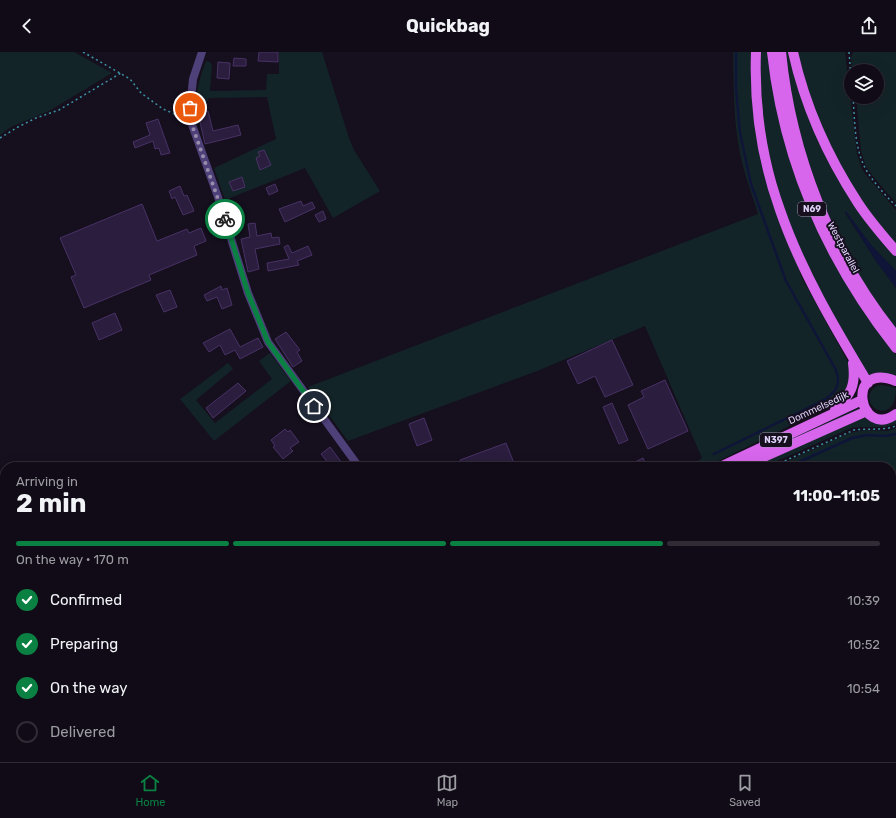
<!DOCTYPE html>
<html lang="en">
<head>
<meta charset="utf-8">
<style>
  body { margin:0; font-family:Rubik,sans-serif; background:#19141f; color:#f1f3f6; height:100vh; display:flex; flex-direction:column; font-size:15px; white-space:nowrap }
  * { box-sizing:border-box; margin:0 }
  p { font-size:13px; color:#9c9ba1 }
  .icon { flex:none; width:22px; height:22px; fill:none; stroke:currentColor; stroke-width:2; stroke-linecap:round; stroke-linejoin:round }
  .map { position:relative; flex:1; overflow:hidden }
  .side { position:absolute; left:0px; top:410px; width:896px; height:300px; display:flex; flex-direction:column; background:#100b16; border-radius:16px 16px 0 0; box-shadow:0 4px 16px #0002,0 0 0 1px #302b35 }
  .side>* { flex:none }
  .controls { position:absolute; left:844px; top:12px; display:grid; gap:8px }
  .controls a { display:grid; place-items:center; width:40px; height:40px; border-radius:50%; background:#100b16; box-shadow:0 4px 16px #0002,0 0 0 1px #302b35; font-size:20px }
  .pin { position:absolute; display:grid; place-items:center; width:34px; height:34px; color:#fff; margin:-17px; border:2px solid #fff; border-radius:50%; box-shadow:0 1px 4px #0007 }
  .courier { position:absolute; display:grid; place-items:center; width:40px; height:40px; margin:-20px; border:3px solid #0b8043; border-radius:50%; background:#fff; color:#222; box-shadow:0 1px 5px #0007 }
  .headline em { font-style:normal; font-weight:700 }
  .headline div { display:flex; flex-direction:column-reverse }
  .headline { display:flex; align-items:center; justify-content:space-between; height:68px; padding:0 16px }
  h1 { font-size:26px; font-weight:700; line-height:30px }
  .bar { display:grid; grid-template-columns:repeat(4,1fr); gap:6px 4px; align-content:center; height:48px; padding:0 16px }
  .bar i { height:5px; border-radius:3px; background:#302b35 }
  .bar .active { background:#0b8043 }
  .bar p { grid-column:span 4 }
  ol { padding:0 16px; list-style:none }
  li { display:flex; align-items:center; gap:12px; height:44px }
  li p { margin-inline-start:auto }
  li .icon { padding:4px; border-radius:50%; background:#0b8043; color:#fff; stroke-width:4 }
  li:last-child { color:#9c9ba1 }
  li i { width:22px; height:22px; border:2px solid #302b35; border-radius:50% }
  header { display:flex; justify-content:space-between; align-items:center; height:52px; padding:0 16px; background:#100b16; font-size:18px; font-weight:700 }
  .tab-bar { display:flex; justify-content:space-around; align-items:center; height:56px; border-top:1px solid #302b35; background:#100b16; font-size:11px; color:#9c9ba1 }
  .tab-bar a { display:grid; justify-items:center; gap:2px }
  .tab-bar .active { color:#0b8043 }
  .map>svg:first-child { display:block }
  .green { fill:#132428 }
  .water { fill:#0f1538 }
  .lines { fill:none; stroke-linecap:round; stroke-linejoin:round }
  .stream { stroke:#0f1538; stroke-width:2.5 }
  .building { fill:#2b1d3d; stroke:#483266 }
  .path { stroke:#3c93a4; stroke-width:1.5; stroke-dasharray:2 3; stroke-linecap:butt }
  .minor { stroke:#4e4078; stroke-width:8 }
  .tertiary { stroke:#4e4078; stroke-width:8 }
  .primary { stroke:#d766ec; stroke-width:10 }
  .done { stroke:#988eac; stroke-width:4; stroke-dasharray:0 7.2 }
  .route { stroke:#0b8043; stroke-width:5 }
  .labels { text-anchor:middle; stroke-width:4; stroke-linejoin:round; paint-order:stroke }
  .shield { fill:#150f1e; stroke:#a298b7; stroke-width:1 }
  .shield-label { font-size:9px; font-weight:bold; fill:#dfd2f9 }
  .street-label { font-size:10px; fill:#dfd2f9; stroke:#150f1e }
</style>
</head>
<body>
<header><svg class="icon" aria-label="back" viewBox="0 0 24 24"><path d="M15 5l-7 7 7 7"/></svg>Quickbag<svg class="icon" aria-label="share" viewBox="0 0 24 24"><path d="M12 15V3M7 8l5-5 5 5M5 13v7h14v-7"/></svg></header>
<div class="map">
<svg width="896" height="710" viewBox="0 0 896 710">
  <rect width="100%" height="100%" fill="#150f1e"/>
  <!-- green -->
  <path class="green" d="M0 0H74L112 21 49 59 11 75 0 83Z
    M279 0H322L349 86 354 98 380 139 333 166 305 116 225 148 214 116 276 87 267 45 209 46 206 51 196 59C195 41 200 25 206 9L210 10 212 14 210 39 266 38 267 22H279Z
    M733 0H753L755 54 792 197 802 226 847 308 849 313 850 333 836 351 706 415H688L702 406 645 274 537 319 348 389 308 335 758 162C752 142 744 122 740 101 733 67 734 34 733 0Z
    M758 0H770L779 62 884 285 896 303V325L881 321 868 324 811 223 787 171 763 79Z
    M783 0H790L811 67 896 202V219L872 194 846 160 845 161 876 209 896 236V279L874 249 832 176 799 84Z
    M795 0H845L857 102 862 117 866 123 896 158V195L862 153 821 79Z
    M853 0H896V151L876 128 866 115 861 99 856 45H877V19H852L851 6Z
    M270 301 291 329 214 389 180 347 228 311 233 317 196 348 215 371 272 327 259 309Z
    M882 333 896 336C896 372 864 359 870 341 872 336 877 333 882 333Z
    M858 356 859 359 735 415H729Z
    M863 365 868 367H896V372C882 378 866 373 851 376L764 415H749Z
    M896 376V608L891 601V415H775L849 381 865 378 888 379Z
    M896 616V710H821L826 705H891V622Z
    M5 625V684L3 679 0 680V626Z
    M5 693V705H42L21 710 8 707 0 710V696Z
    M82 705H172L176 710H62Z
    M351 705H470L477 710H354Z
    M499 705H533L538 710H490Z
    M603 705H622L626 710H599Z"/>
  <!-- water -->
  <path class="water" d="M846 159 872 194 896 219V236L876 209 845 160Z"/>
  <g class="lines">
    <!-- stream -->
    <path class="stream" d="M714 402 824 348C837 339 841 333 836 318L786 229 751 132 740 81 736 37V0
      M788 415 852 386 867 383 885 384 896 382
      M891 625 896 619
      M0 641 5 640
      M823 710 828 705"/>
  </g>
  <!-- building -->
  <path class="building" d="M259 0H278V10L258 9Z
    M234 6 246 7V14H233Z
    M218 10 230 11 229 27 217 26Z
    M208 59 213 79 238 73 241 83 205 92 198 61Z
    M158 67 170 101 161 103 159 96 155 97 153 89 135 96 133 90 150 83 146 71Z
    M264 98 271 113 260 118 256 106 260 104 258 100Z
    M242 125 245 135 233 139 229 130Z
    M275 132 278 139 269 143 266 136Z
    M180 134 184 144 187 143 194 159 183 163 175 145 172 147 169 139Z
    M301 149 303 154 312 150 315 156 285 170 279 157Z
    M142 152 157 189 187 177 189 181 201 176 206 189 194 194 197 203 149 223 151 228 84 256 71 225 76 223 60 186Z
    M323 159 326 167 319 170 315 163Z
    M255 171 257 184 271 181 272 186 279 185 280 192 255 197 259 217 248 220 241 187 250 185 248 172Z
    M288 193 292 201 308 194 312 203 297 209 299 213 268 219 267 211 289 207 284 195Z
    M221 234 222 238 227 236 232 253 222 257 217 245 207 249 204 243Z
    M170 238 177 255 164 260 156 243Z
    M115 261 122 278 99 288 92 271Z
    M230 277 240 295 258 286 263 295 240 307 235 298 225 303 220 293 209 300 203 291Z
    M286 280 300 298 297 300 302 309 293 315 275 287Z
    M612 288 633 333 605 345 595 324 578 332 567 309Z
    M665 328 688 379 648 397 628 353 644 345 641 339Z
    M238 331 246 339 213 366 206 356Z
    M612 351 628 388 619 392 603 355Z
    M424 366 432 388 417 394 409 372Z
    M285 377 288 380 290 378 299 390 290 396 293 399 283 407 273 395 275 394 271 388Z
    M506 391 514 411 502 415H462L460 408Z
    M330 395 345 415H331L321 402Z
    M643 406 647 415H625Z"/>
  <g class="lines">
    <!-- path -->
    <path class="path" d="M83 0 130 27 141 41 163 57 184 66
      M849 0 851 26
      M853 45C855 70 854 99 868 121 876 133 886 144 896 154
      M0 86 18 75 36 66 59 58 121 21
      M771 415 854 378C868 376 882 379 896 374
      M891 632 896 626
      M0 651 5 650
      M271 710 273 705
      M827 710 832 705"/>
    <!-- minor -->
    <path class="minor" d="M202 0 193 27 190 56 191 70 218 145 248 241 268 290 359 415
      M0 607 5 605
      M48 710 68 705"/>
    <!-- tertiary -->
    <path class="tertiary" d="M260 710 262 705"/>
    <!-- primary -->
    <path class="primary" d="M756 0C754 53 762 108 780 158 801 219 835 276 868 331
      M772 0C784 112 827 208 896 296
      M781 0C791 102 831 204 896 284
      M793 0C805 54 828 105 858 151 869 168 883 184 896 199
      M896 329C844 308 859 389 896 362
      M835 358C851 342 856 334 853 311
      M720 415 862 348
      M741 415 867 359
      M0 621 5 620"/>
  </g>
  <g class="lines">
    <!-- done -->
    <path class="done" d="M190 56 191 70 225 167"/>
    <!-- route -->
    <path class="route" d="M225 167 248 241 268 290 314 354"/>
  </g>
  <g class="labels">
    <!-- shield labels -->
    <g class="shield">
      <rect x="798" y="150" width="28" height="14" rx="3"/>
      <rect x="760" y="381" width="32" height="14" rx="3"/>
    </g>
    <g class="shield-label">
      <text x="812" y="160">N69</text>
      <text x="776" y="391">N397</text>
    </g>
    <!-- street labels -->
    <g class="street-label">
      <text transform="translate(844 195) rotate(62)" y="4">Westparallel</text>
      <text transform="translate(818 355) rotate(-25)" y="4">Dommelsedijk</text>
    </g>
  </g>
</svg>
<div class="controls">
<a><svg class="icon" aria-label="layers" viewBox="0 0 24 24"><path d="M12 4l9 5-9 5-9-5zM3 14l9 5 9-5"/></svg></a>
</div>
<div class="pin" style="left:190px;top:56px;background:#ea580c"><svg class="icon" aria-label="bag" viewBox="0 0 24 24"><path d="M5 8h14l-1 12H6zM9 8a3 3 0 0 1 6 0"/></svg></div>
<div class="pin" style="left:314px;top:354px;background:#1f2937"><svg class="icon" aria-label="home" viewBox="0 0 24 24"><path d="M3 11l9-7 9 7M6 9v11h12V9"/></svg></div>
<div class="courier" style="left:225px;top:167px"><svg class="icon" aria-label="bike" viewBox="0 0 24 24"><circle cx="6" cy="16" r="4"/><circle cx="18" cy="16" r="4"/><path d="M6 16l4-8h5l3 8M10 8l3 8H6M13 5h3"/></svg></div>
<section class="side">
<div class="headline"><div><h1>2 min</h1><p>Arriving in</p></div><em>11:00–11:05</em></div>
<div class="bar"><i class="active"></i><i class="active"></i><i class="active"></i><i></i><p>On the way · 170 m</p></div>
<ol>
<li><svg class="icon" aria-label="check" viewBox="0 0 24 24"><path d="M5 12l5 5 9-10"/></svg>Confirmed<p>10:39</p></li>
<li><svg class="icon" aria-label="check" viewBox="0 0 24 24"><path d="M5 12l5 5 9-10"/></svg>Preparing<p>10:52</p></li>
<li><svg class="icon" aria-label="check" viewBox="0 0 24 24"><path d="M5 12l5 5 9-10"/></svg>On the way<p>10:54</p></li>
<li><i></i>Delivered</li>
</ol>
</section>
</div>
<nav class="tab-bar">
<a class="active"><svg class="icon" aria-label="home" viewBox="0 0 24 24"><path d="M3 11l9-7 9 7M6 9v11h12V9"/></svg>Home</a>
<a><svg class="icon" aria-label="map" viewBox="0 0 24 24"><path d="M3 6l6-2 6 2 6-2v14l-6 2-6-2-6 2zM9 4v14M15 6v14"/></svg>Map</a>
<a><svg class="icon" aria-label="saved" viewBox="0 0 24 24"><path d="M7 4h10v16l-5-4-5 4z"/></svg>Saved</a>
</nav>
</body>
</html>
